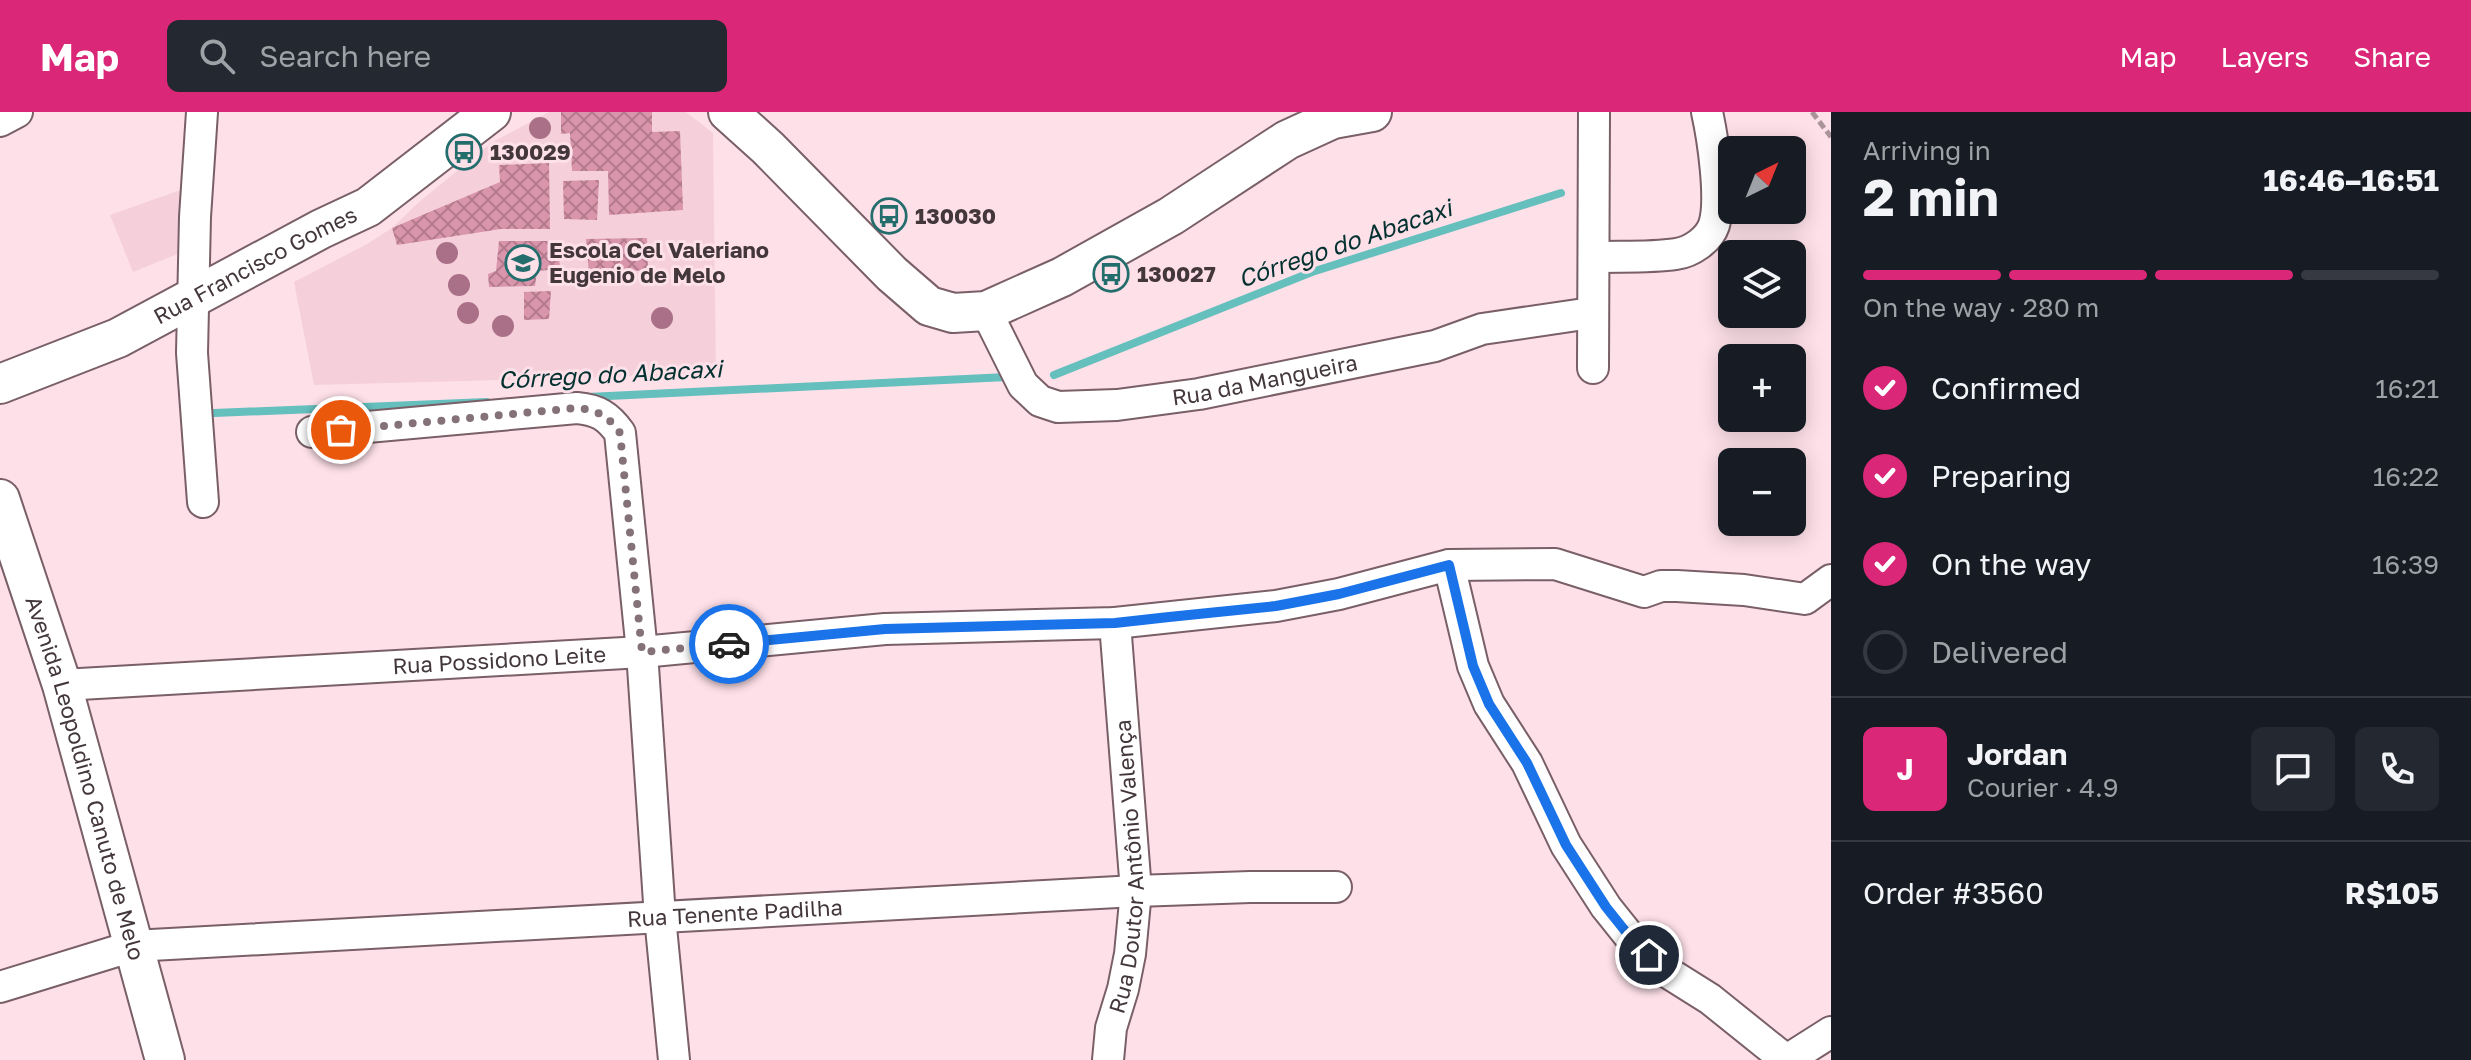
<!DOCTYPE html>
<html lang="en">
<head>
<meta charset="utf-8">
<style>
  body { margin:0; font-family:"Golos Text",sans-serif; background:#242831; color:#f1f3f6; height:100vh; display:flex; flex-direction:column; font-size:30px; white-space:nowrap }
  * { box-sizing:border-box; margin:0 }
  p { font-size:26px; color:#9ea1a6 }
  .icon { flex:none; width:44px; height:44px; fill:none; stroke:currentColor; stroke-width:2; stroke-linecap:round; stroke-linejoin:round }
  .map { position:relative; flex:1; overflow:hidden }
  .panel { display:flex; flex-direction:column; background:#171b24; width:640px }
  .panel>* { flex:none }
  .needle { width:52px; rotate:43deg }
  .buttons { position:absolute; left:1718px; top:24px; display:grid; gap:16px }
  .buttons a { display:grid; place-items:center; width:88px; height:88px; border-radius:12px; background:#171b24; box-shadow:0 4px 20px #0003; font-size:40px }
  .pin { position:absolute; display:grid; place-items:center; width:68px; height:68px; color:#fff; margin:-34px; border:4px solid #fff; border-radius:50%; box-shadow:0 2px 8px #0007 }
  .courier { position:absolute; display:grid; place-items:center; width:80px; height:80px; margin:-40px; border:6px solid #1a73e8; border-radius:50%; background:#fff; color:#222; box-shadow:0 2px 10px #0007 }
  .headline em { font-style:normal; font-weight:700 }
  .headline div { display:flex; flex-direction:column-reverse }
  .headline { display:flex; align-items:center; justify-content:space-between; height:136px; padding:0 32px }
  h1 { font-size:52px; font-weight:700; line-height:60px }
  .bar { display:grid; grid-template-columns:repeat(4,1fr); gap:12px 8px; align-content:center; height:96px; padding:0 32px }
  .bar i { height:10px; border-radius:6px; background:#363941 }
  .bar .selected { background:#db2777 }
  .bar p { grid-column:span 4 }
  .line { display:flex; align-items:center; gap:20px; padding:0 32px; border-top:2px solid #363941 }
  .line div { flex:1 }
  .round { display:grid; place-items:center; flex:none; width:84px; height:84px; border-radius:12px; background:#242831 }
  ol { padding:0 32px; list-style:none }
  li { display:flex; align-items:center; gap:24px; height:88px }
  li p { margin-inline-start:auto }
  li .icon { padding:8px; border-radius:50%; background:#db2777; color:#fff; stroke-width:4 }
  li:last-child { color:#9ea1a6 }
  li i { width:44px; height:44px; border:4px solid #363941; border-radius:50% }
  header { display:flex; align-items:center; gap:48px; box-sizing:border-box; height:112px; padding:0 40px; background:#db2777; color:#fff }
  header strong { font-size:38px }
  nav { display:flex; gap:44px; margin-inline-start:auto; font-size:28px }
  .search { width:560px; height:72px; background:#242831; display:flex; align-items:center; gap:20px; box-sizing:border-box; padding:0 28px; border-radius:12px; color:#9ea1a6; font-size:30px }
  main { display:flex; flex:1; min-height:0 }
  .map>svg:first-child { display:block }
  .built { fill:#f5d0da }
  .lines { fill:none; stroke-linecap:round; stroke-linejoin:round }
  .stream { stroke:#65bfbd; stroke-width:8 }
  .building { fill:url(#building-cross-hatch) }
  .minor-casing { stroke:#795f67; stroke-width:34 }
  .tertiary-casing { stroke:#795f67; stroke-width:42 }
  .path { stroke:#aa949b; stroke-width:5; stroke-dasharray:8 4; stroke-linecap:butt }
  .minor { stroke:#fff; stroke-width:30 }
  .tertiary { stroke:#fff; stroke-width:38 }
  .tree { fill:#aa7088 }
  .done { stroke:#847278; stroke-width:8; stroke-dasharray:0 14.4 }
  .route { stroke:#1a73e8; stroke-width:10 }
  .labels { text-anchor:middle; stroke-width:6; stroke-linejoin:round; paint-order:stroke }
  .poi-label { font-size:22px; font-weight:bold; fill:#43373b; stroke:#fee0e9; text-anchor:start }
  .street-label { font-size:22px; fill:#43373b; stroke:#fee0e9 }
  .water-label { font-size:24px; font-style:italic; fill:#023130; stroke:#fee0e9 }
</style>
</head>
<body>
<header>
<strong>Map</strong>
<div class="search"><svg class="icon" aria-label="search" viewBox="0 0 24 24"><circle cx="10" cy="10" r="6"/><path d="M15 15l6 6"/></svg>Search here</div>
<nav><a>Map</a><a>Layers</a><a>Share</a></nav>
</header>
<main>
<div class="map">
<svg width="1831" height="948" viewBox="0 0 1831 948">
  <defs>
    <pattern id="building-cross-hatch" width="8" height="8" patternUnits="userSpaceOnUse" patternTransform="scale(2)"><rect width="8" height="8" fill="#d995ab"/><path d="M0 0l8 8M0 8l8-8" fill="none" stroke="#b27a8c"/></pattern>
  </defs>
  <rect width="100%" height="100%" fill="#fee0e9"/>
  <!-- built -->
  <path class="built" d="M549 0H686L713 21 716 262 314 273 294 170 367 132 392 116 418 91 491 31Z
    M189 75 185 139 133 160 110 103Z"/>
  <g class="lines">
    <!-- stream -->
    <path class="stream" d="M1054 263 1312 160 1561 81
      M588 285 1007 265
      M214 301 487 290"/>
  </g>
  <!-- building -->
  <path class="building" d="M561 0H652V20L680 19 683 98 609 103 608 59H572L570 21 561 22Z
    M549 51 550 117H501L397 133 392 116 500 70 499 53Z
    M599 68 597 108 564 107 563 69Z
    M647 126 648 158 589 162 586 127Z
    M499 129H558L560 157 537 159 535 174 489 175 488 162 496 159Z
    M551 179 549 207 524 208V180Z"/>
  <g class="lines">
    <defs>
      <g id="minor">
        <path d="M202 0 195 105 192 241 203 390"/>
        <path d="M0 9 17 0"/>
        <path d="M1594 145C1620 144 1649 146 1676 142 1691 140 1709 128 1714 113 1722 88 1713 27 1707 0"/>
        <path id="s1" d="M986 199 1023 273 1040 289 1058 295 1117 293 1199 282 1435 234 1482 217 1591 201"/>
        <path d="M1593 256 1594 0"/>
        <path d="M312 320 577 296C598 298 608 304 620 321L642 540 660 805 674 948"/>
        <path d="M1449 453 1473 554 1489 592 1527 651 1566 733 1606 795 1630 825 1667 860 1710 887 1786 948"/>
        <path id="s2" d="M62 573 642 540 885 517 1115 511 1276 494 1339 482 1449 453 1555 452 1644 480 1661 474H1677L1744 478 1805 487 1831 468"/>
        <path id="s3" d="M0 875 133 834 1136 779 1250 775H1336"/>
        <path id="s4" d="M1108 948 1111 916 1123 877 1130 842 1136 779 1115 511"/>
        <path d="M1787 948 1831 920"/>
      </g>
      <g id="tertiary">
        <path d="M728 0 768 36 892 162 929 194 953 201 986 199 1062 165 1171 104 1287 28 1333 7 1372 0"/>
        <path id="s5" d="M0 272 118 226 321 117 368 95 491 0"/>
        <path id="s6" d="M0 387 62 573 165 948"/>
      </g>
    </defs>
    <!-- minor casing -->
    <use href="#minor" class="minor-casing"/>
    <!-- tertiary casing -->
    <use href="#tertiary" class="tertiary-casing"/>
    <!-- path -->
    <path class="path" d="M1812 0 1831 25"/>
    <!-- minor -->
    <use href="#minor" class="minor"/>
    <!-- tertiary -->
    <use href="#tertiary" class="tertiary"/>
  </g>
  <!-- trees -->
  <g class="tree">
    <circle cx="540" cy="16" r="11"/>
    <circle cx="447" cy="141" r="11"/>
    <circle cx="459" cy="173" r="11"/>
    <circle cx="468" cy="201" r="11"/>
    <circle cx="662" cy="206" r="11"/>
    <circle cx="503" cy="214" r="11"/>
  </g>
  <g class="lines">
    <!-- done -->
    <path class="done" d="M341 318 577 296C598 298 608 304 620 321L642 540 729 532"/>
    <!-- route -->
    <path class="route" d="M729 532 885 517 1115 511 1169 505 1276 494 1339 482 1449 453 1473 554 1489 592 1527 651 1566 733 1606 795 1630 825 1649 843"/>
  </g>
  <!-- icons -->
  <defs>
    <symbol id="bus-ring" viewBox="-11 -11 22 22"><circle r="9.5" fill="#fee0e9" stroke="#236e6d" stroke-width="1.5"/><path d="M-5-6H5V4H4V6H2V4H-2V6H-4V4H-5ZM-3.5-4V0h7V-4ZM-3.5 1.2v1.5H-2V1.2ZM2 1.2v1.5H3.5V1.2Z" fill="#236e6d"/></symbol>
    <symbol id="school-ring" viewBox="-11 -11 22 22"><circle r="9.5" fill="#fee0e9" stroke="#236e6d" stroke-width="1.5"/><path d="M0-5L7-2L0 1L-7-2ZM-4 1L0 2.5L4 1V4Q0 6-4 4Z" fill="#236e6d"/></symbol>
  </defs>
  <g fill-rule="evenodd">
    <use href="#bus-ring" x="444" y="20" width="40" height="40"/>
    <use href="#bus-ring" x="869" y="84" width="40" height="40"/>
    <use href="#school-ring" x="503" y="131" width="40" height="40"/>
    <use href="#bus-ring" x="1091" y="142" width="40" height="40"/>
  </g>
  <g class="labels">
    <!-- poi labels -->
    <g class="poi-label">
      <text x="490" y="48">130029</text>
      <text x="915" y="112">130030</text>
      <text x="549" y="146">Escola Cel Valeriano<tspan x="549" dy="25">Eugenio de Melo</tspan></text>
      <text x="1137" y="170">130027</text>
    </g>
    <!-- street labels -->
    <g class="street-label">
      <text dy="8" stroke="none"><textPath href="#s5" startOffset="282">Rua Francisco Gomes</textPath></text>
      <text dy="8" stroke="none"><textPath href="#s1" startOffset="334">Rua da Mangueira</textPath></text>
      <text dy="8" stroke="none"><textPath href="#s2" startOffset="438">Rua Possidono Leite</textPath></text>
      <text dy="8" stroke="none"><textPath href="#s6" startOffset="292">Avenida Leopoldino Canuto de Melo</textPath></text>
      <text dy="8" stroke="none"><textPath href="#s4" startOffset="196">Rua Doutor Antônio Valença</textPath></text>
      <text dy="8" stroke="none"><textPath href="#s3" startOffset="742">Rua Tenente Padilha</textPath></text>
    </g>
    <!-- water labels -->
    <g class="water-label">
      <text transform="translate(1345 132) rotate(-19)" y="8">Córrego do Abacaxi</text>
      <text transform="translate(610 263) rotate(-3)" y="8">Córrego do Abacaxi</text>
    </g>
  </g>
</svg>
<div class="buttons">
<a><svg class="needle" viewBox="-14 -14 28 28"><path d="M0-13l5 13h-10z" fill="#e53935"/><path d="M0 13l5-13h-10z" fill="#9ea1a6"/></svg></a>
<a><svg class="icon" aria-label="layers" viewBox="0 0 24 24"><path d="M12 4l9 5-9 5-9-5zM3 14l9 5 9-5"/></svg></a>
<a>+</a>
<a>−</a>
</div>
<div class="pin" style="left:341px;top:318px;background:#ea580c"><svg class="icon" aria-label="bag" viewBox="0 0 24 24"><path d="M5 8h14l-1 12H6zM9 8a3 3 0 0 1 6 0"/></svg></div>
<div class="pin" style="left:1649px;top:843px;background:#1f2937"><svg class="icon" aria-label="home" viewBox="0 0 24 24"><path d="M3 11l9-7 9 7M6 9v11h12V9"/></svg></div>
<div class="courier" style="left:729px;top:532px"><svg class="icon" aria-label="car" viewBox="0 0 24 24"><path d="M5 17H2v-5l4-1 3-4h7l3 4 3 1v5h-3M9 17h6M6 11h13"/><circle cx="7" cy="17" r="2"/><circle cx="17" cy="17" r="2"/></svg></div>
</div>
<section class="panel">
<div class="headline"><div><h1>2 min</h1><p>Arriving in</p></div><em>16:46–16:51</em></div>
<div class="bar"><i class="selected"></i><i class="selected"></i><i class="selected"></i><i></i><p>On the way · 280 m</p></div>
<ol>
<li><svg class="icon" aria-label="check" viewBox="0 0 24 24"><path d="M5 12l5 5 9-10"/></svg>Confirmed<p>16:21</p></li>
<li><svg class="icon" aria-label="check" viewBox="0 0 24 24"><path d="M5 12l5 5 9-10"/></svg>Preparing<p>16:22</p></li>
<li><svg class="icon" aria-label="check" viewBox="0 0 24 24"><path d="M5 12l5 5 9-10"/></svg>On the way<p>16:39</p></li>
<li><i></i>Delivered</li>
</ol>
<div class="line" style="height:144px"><b class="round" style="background:#db2777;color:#fff">J</b><div><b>Jordan</b><p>Courier · 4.9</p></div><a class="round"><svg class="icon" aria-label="chat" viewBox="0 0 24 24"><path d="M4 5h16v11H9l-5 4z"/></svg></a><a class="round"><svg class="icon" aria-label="phone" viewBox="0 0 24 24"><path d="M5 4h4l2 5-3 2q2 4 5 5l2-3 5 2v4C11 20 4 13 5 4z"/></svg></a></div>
<div class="line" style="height:104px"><div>Order #3560</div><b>R$105</b></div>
</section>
</main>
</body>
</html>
